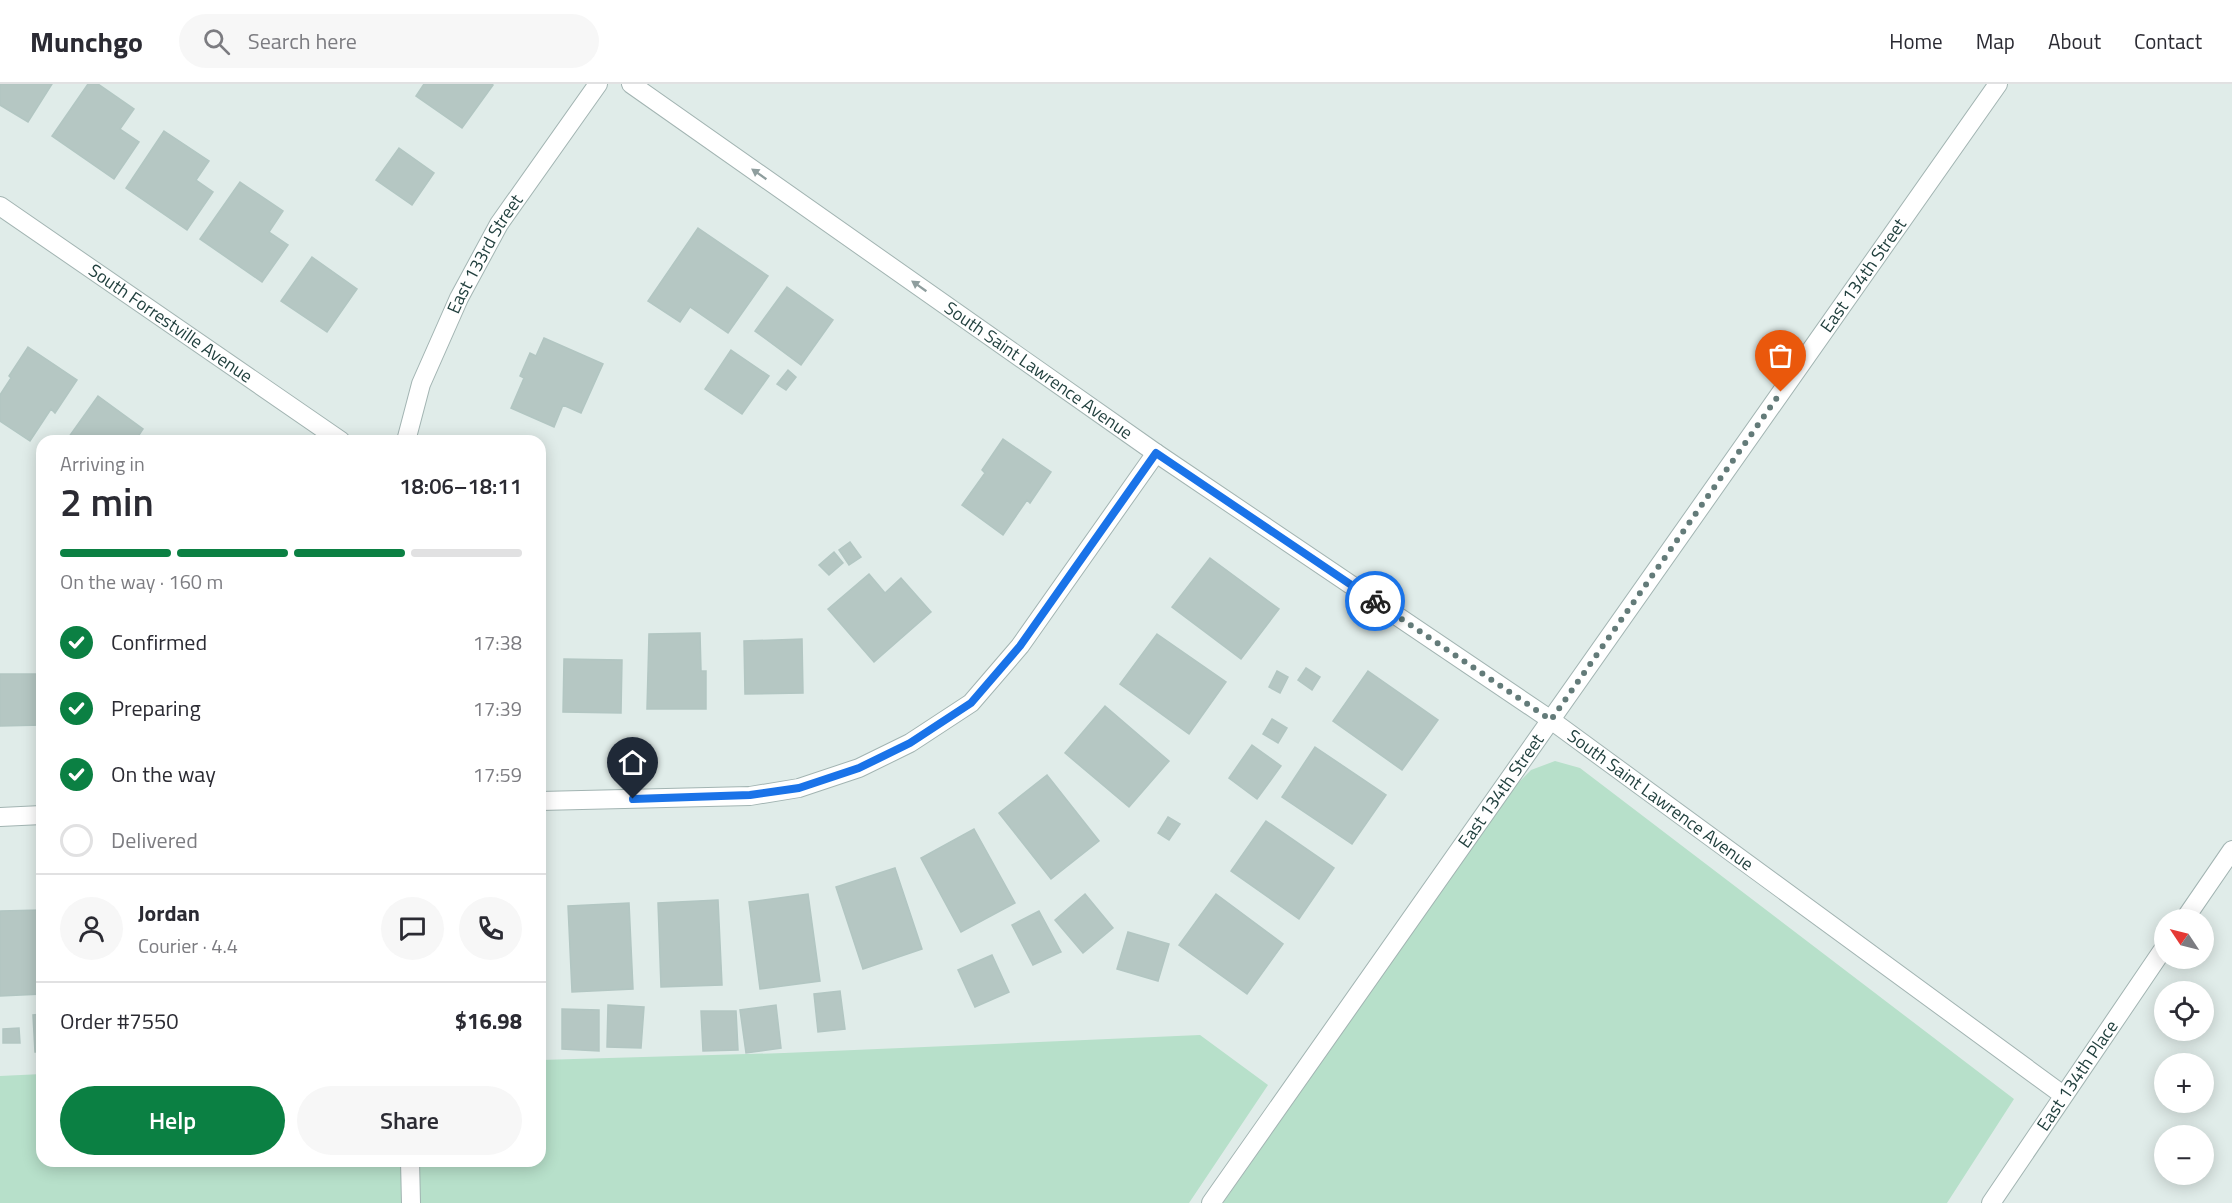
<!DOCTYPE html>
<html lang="en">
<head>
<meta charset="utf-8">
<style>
  body { margin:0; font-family:"Titillium Web",sans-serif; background:#f7f7f7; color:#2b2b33; height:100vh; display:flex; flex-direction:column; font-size:22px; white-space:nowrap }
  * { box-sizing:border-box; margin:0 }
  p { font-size:20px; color:#7c7c81 }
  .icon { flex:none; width:33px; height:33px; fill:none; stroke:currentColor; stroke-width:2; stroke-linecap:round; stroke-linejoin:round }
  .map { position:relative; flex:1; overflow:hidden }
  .panel { position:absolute; left:36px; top:351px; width:510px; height:732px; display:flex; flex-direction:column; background:#fff; border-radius:18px; box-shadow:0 3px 15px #0003 }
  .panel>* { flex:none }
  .needle { width:39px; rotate:305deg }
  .tools { position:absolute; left:2154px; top:825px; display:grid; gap:12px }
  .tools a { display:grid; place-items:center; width:60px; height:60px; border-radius:50%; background:#fff; box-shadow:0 3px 15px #0003; font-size:30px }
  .pin { position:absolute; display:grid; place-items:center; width:51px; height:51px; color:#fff; margin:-62px -26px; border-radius:50% 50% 50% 0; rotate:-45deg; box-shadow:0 0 6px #0007 }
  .pin .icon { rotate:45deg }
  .courier { position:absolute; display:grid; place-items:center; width:60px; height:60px; margin:-30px; border:4px solid #1a73e8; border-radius:50%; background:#fff; color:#222; box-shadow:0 2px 8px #0007 }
  .overview em { font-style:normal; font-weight:600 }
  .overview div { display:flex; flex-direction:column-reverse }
  .overview { display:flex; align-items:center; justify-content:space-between; height:102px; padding:0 24px }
  h1 { font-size:39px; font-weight:600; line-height:45px }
  .bar { display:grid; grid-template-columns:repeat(4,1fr); gap:9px 6px; align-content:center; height:72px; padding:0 24px }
  .bar i { height:8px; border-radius:4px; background:#e1e1e2 }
  .bar .on { background:#0b8043 }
  .bar p { grid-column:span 4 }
  .line { display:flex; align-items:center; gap:15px; padding:0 24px; border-top:2px solid #e1e1e2 }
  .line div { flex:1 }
  .round { display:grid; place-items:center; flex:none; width:63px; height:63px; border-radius:32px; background:#f7f7f7 }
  ol { padding:0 24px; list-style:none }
  li { display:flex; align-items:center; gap:18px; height:66px }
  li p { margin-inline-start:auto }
  li .icon { padding:6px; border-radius:50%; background:#0b8043; color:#fff; stroke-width:4 }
  li:last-child { color:#7c7c81 }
  li i { width:33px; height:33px; border:3px solid #e1e1e2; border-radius:50% }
  .cta { display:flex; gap:12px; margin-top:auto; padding:12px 24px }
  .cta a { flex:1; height:69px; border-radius:36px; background:#0b8043; color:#fff; font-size:24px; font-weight:600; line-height:69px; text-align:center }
  .cta a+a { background:#f7f7f7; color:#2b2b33 }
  header { display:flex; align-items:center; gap:36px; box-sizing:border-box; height:84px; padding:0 30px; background:#fff; border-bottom:2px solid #e1e1e2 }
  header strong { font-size:28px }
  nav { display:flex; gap:33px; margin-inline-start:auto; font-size:21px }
  .search { width:420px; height:54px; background:#f7f7f7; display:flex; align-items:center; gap:15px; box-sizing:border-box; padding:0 21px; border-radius:33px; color:#7c7c81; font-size:22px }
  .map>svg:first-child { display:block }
  .green { fill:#b7e0ca }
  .building { fill:#b5c7c3; stroke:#b2c6c2; stroke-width:1.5 }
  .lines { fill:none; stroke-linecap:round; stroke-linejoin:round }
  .street-casing { stroke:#a2b4b2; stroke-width:20 }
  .street { stroke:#fff; stroke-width:18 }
  .oneway { fill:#8f9e9e }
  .done { stroke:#637b79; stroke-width:6; stroke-dasharray:0 10.8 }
  .route { stroke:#1a73e8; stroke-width:8 }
  .labels { text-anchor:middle; stroke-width:6; stroke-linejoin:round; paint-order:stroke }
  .street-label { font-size:18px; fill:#1f3e3c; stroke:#f1f9f6 }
</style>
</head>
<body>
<header>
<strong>Munchgo</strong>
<div class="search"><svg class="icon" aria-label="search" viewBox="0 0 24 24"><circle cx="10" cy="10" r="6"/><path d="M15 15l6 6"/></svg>Search here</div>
<nav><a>Home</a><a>Map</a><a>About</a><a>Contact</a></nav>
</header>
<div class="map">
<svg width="2232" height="1119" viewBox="0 0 2232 1119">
  <rect width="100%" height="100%" fill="#e0ece9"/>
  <!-- green -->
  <path class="green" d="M1555 677 1580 684 2014 1015 1947 1119H1223L1513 704 1531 686Z
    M1200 951 1268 1001 1189 1119H0V992L42 990V1077H540V976L784 969Z"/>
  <!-- building -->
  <path class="building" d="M0 0H52L28 38 0 21Z
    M88 0H98L134 25 120 45 139 58 114 95 52 52Z
    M424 0H492L493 1 462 44 416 12Z
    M164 47 209 77 196 96 213 108 187 146 126 104Z
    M399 64 434 89 412 121 376 96Z
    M240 98 283 127 269 148 288 161 262 198 200 155Z
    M698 144 768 192 728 249 690 223 680 238 648 217Z
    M312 173 357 205 327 248 281 217Z
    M787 203 833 236 801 281 755 247Z
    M544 254 603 280 581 329 563 321 554 343 511 324 524 294 520 292 530 269 536 272Z
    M28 263 77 296 55 329 51 325 30 357 0 337V311L11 294 9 292Z
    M731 266 769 292 742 330 705 305Z
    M788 286 796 293 786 306 777 300Z
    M98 312 143 345 135 357H66Z
    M1003 355 1051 388 1030 419 1027 416 1003 451 962 421 985 389 982 386Z
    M850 458 861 473 849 481 839 466Z
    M834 468 843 479 829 491 819 481Z
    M1210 474 1279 525 1241 575 1172 523Z
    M869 490 885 509 901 494 931 528 874 578 828 525Z
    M700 549 701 587H706V625H647L649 550Z
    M1157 550 1226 598 1189 650 1120 600Z
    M802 555 803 609 745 610 744 557Z
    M564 575 622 576 621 629 563 628Z
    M1306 584 1320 593 1312 606 1298 596Z
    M1277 587 1288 593 1280 609 1269 603Z
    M1368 587 1438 636 1402 686 1333 637Z
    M0 590H42V641L0 642Z
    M1105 622 1169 677 1129 723 1065 669Z
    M1272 635 1287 644 1278 659 1263 650Z
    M1252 661 1281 682 1257 715 1229 694Z
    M1315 663 1386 711 1352 760 1282 713Z
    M1047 691 1099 757 1051 795 999 729Z
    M1168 733 1180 740 1169 756 1158 749Z
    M1266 737 1334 784 1299 835 1231 787Z
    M974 745 1015 819 961 848 921 774Z
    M895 784 922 865 863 885 836 803Z
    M808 810 820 897 760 905 749 818Z
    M1085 810 1113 844 1083 869 1055 836Z
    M1216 810 1283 860 1247 910 1179 861Z
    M718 816 722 901 661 903 658 819Z
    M629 819 633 905 572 908 568 822Z
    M42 826V910L0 912V827Z
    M1039 827 1061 868 1033 881 1012 841Z
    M1128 848 1169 860 1158 897 1117 885Z
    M992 871 1009 908 975 923 958 886Z
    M840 907 845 945 818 948 814 910Z
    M608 921 644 923 641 964 607 963Z
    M776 921 781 964 746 969 740 926Z
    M562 925 599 926V967L562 965Z
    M701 927H736L738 966 703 967Z
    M42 930V968H35L33 931Z
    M19 944 20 959H3V945Z"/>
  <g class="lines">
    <defs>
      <g id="street">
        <path id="s1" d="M631 0 1156 369 1551 636 2063 1011"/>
        <path id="s2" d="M0 122 341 357"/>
        <path id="s3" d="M406 357 421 300 459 214 499 140 598 0"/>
        <path d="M540 717 750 712 799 704 859 684 910 659 971 619 1020 562 1156 369"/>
        <path d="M0 733 42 731"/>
        <path d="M2184 836 2232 766"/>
        <path d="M410 1077 411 1119"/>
        <path id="s4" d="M1211 1119 1998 0"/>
        <path id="s5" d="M1991 1119 2164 864"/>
      </g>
    </defs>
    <!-- street casing -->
    <use href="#street" class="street-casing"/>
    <!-- street -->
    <use href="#street" class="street"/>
  </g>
  <!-- one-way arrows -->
  <defs><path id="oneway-solid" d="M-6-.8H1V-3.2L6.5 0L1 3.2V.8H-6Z" transform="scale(1.5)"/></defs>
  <g class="oneway">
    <use href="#oneway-solid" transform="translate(759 90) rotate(-145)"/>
    <use href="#oneway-solid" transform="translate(919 202) rotate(-145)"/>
  </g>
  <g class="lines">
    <!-- done -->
    <path class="done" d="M1375 517 1551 636 1781 308"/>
    <!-- route -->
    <path class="route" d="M633 715 750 711 799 704 859 684 910 659 971 619 1020 562 1156 369 1375 517"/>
  </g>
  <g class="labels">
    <!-- street labels -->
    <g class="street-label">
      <text dy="6" stroke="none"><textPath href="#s3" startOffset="204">East 133rd Street</textPath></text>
      <text dy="6" stroke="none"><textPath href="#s4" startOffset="1134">East 134th Street</textPath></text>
      <text dy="6" stroke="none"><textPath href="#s2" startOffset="207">South Forrestville Avenue</textPath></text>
      <text dy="6" stroke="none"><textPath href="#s1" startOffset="498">South Saint Lawrence Avenue</textPath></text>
      <text dy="6" stroke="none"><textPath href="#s4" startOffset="504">East 134th Street</textPath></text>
      <text dy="6" stroke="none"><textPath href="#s1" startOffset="1254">South Saint Lawrence Avenue</textPath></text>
      <text dy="6" stroke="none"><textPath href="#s5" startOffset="154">East 134th Place</textPath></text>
    </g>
  </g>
</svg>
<div class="tools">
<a><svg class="needle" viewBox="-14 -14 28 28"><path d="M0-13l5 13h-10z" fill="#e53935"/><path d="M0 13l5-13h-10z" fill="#7c7c81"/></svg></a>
<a><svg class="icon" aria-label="locate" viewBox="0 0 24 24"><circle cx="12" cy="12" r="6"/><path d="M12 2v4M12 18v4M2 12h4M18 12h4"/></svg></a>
<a>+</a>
<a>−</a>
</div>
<div class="pin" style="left:1781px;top:308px;background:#ea580c"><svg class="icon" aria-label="bag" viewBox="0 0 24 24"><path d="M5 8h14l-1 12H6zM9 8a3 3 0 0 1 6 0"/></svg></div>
<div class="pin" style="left:633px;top:715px;background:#1f2937"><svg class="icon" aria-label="home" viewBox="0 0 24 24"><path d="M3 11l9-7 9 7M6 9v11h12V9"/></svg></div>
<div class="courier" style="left:1375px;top:517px"><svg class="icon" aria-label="bike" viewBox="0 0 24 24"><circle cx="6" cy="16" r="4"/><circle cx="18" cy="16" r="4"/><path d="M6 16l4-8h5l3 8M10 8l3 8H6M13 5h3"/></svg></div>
<section class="panel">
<div class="overview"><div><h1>2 min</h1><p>Arriving in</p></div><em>18:06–18:11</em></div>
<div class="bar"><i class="on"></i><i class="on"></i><i class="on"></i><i></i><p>On the way · 160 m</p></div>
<ol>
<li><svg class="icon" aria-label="check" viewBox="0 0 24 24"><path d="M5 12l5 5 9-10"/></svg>Confirmed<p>17:38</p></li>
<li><svg class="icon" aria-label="check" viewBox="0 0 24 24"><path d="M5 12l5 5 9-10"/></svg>Preparing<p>17:39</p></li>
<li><svg class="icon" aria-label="check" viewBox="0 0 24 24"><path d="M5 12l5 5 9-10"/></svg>On the way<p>17:59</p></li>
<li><i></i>Delivered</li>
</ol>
<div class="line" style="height:108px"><a class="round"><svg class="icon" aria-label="person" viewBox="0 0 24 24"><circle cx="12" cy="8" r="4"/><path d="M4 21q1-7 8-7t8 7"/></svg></a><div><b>Jordan</b><p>Courier · 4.4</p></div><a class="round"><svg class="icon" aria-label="chat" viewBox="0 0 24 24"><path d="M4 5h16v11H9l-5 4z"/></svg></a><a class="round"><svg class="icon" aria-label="phone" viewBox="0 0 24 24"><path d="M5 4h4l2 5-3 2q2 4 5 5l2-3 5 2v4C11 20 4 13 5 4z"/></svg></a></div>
<div class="line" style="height:78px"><div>Order #7550</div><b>$16.98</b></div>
<div class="cta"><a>Help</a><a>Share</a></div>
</section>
</div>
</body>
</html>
